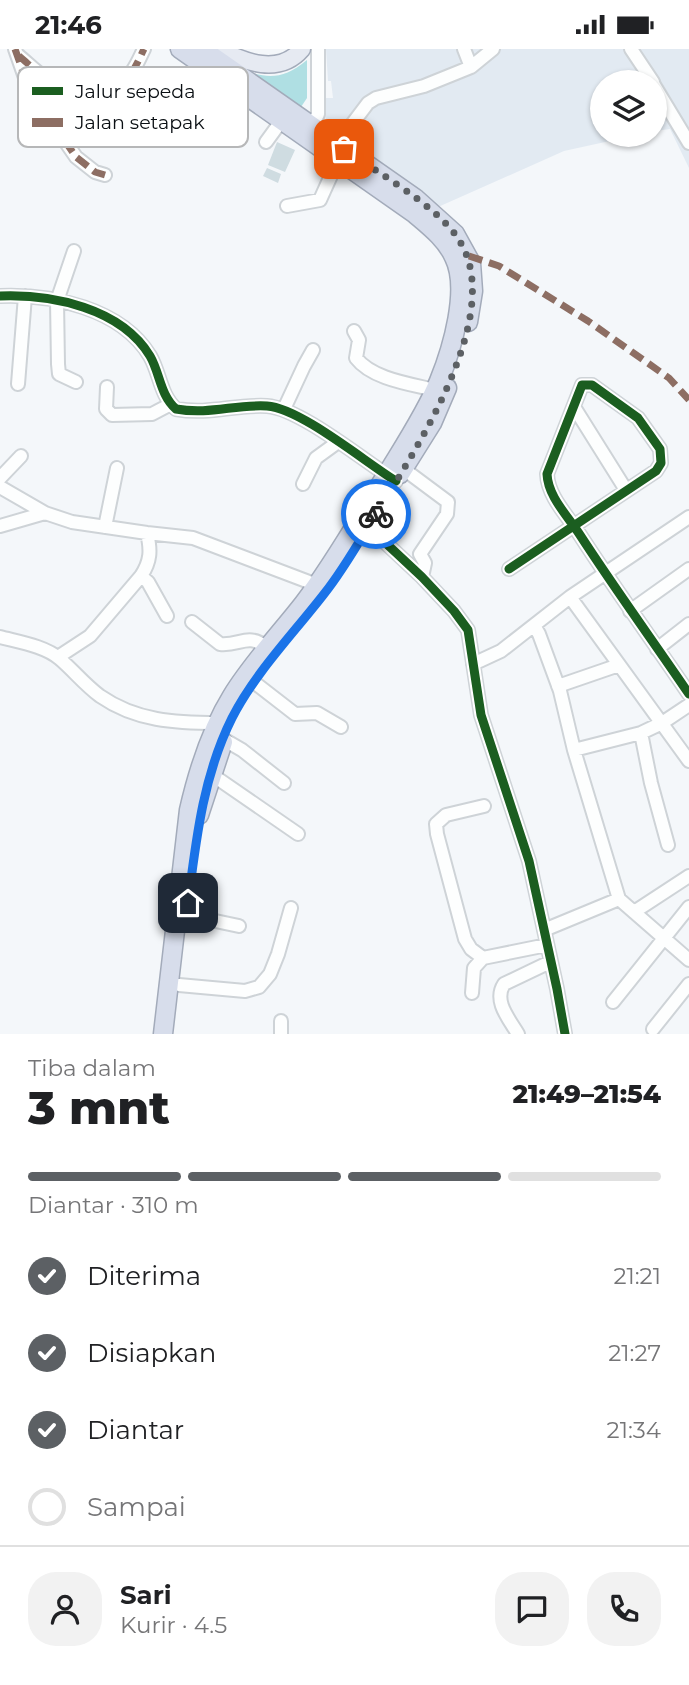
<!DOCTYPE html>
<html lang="id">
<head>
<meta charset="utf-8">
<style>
  body { margin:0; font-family:Montserrat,sans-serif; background:#f2f2f2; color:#202124; height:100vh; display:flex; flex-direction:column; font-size:26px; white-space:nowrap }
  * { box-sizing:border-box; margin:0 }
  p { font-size:23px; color:#757577 }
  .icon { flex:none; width:38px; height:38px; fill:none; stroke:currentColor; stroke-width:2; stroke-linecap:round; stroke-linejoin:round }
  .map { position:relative; height:985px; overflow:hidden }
  .drawer { display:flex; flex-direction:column; background:#fff; flex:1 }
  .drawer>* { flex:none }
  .tools { position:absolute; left:590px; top:21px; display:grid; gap:14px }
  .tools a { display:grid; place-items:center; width:77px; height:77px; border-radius:50%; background:#fff; box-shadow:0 2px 5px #0004; font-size:35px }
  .pin { position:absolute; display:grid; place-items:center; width:60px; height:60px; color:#fff; margin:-30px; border-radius:14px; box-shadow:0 4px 10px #0006 }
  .courier { position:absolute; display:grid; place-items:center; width:70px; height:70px; margin:-35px; border:5px solid #1a73e8; border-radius:50%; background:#fff; color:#222; box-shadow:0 2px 9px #0007 }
  .head em { font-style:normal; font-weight:800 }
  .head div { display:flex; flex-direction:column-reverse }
  .head { display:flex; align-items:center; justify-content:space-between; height:119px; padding:0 28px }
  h1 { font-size:46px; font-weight:800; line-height:52px }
  .bar { display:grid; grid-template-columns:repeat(4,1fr); gap:10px 7px; align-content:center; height:84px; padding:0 28px }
  .bar i { height:9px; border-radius:5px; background:#e0e0e0 }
  .bar .current { background:#5c6064 }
  .bar p { grid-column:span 4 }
  .line { display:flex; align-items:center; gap:18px; padding:0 28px; border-top:2px solid #e0e0e0 }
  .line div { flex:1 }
  .round { display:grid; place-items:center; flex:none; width:74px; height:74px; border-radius:28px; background:#f2f2f2 }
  ol { padding:0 28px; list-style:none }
  li { display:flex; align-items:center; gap:21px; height:77px }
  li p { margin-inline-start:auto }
  li .icon { padding:7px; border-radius:50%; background:#5c6064; color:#fff; stroke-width:4 }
  li:last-child { color:#757577 }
  li i { width:38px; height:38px; border:4px solid #e0e0e0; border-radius:50% }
  .status { display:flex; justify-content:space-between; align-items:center; height:49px; padding:0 35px; background:#fff; direction:ltr }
  .status svg { height:19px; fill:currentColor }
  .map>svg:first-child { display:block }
  .built { fill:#e2eaf2 }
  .water { fill:#afdfe3 }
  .building { fill:#cfdce1 }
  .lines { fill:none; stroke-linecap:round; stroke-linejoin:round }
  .minor-casing { stroke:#ced3d7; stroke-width:16 }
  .major-casing { stroke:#a3abba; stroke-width:19 }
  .highway-casing { stroke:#a3abba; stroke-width:21 }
  .minor { stroke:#fdfefe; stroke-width:12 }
  .major { stroke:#e6eaf2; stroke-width:16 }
  .highway { stroke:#d7ddeb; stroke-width:18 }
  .quiet { stroke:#8d6e63; stroke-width:7; stroke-dasharray:14 7; stroke-linecap:butt }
  .cycleway-casing { stroke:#fff; stroke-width:13 }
  .cycleway { stroke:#1b5e20; stroke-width:9 }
  .done { stroke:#5c6064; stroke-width:7; stroke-dasharray:0 12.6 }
  .route { stroke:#1a73e8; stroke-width:9 }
  .key { fill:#fff; stroke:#b6b7b8; stroke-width:2 }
  .key-label { font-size:19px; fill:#0a0f13 }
</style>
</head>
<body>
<div class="status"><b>21:46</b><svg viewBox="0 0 49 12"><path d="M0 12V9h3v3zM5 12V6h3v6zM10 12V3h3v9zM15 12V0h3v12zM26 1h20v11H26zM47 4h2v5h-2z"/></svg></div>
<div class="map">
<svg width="689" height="985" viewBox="0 0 689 985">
  <rect width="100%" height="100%" fill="#f4f7fa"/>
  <!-- built -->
  <path class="built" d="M326 0H689V119L670 80 655 82 654 33H602V86H637L564 102 438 158 343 94 326 77 325 49H333L331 32H328Z"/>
  <!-- water -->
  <path class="water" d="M307 11V49L299 61 228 16C261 27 277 36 307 11Z"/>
  <!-- building -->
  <path class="building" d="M277 93 295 101 285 123 268 116Z
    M267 119 281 125 278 134 263 127Z"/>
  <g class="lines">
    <defs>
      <path id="minor" d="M15 0 29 40 76 108 95 123 105 126
        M631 0 653 33
        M19 7C31 17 44 31 59 37 64 39 117 35 123 32 133 26 139 10 144 0
        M471 18 493 0
        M654 36 689 94
        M310 82 318 65V0
        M266 93 282 71
        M334 99 368 54 376 49 424 37 471 18 464 0
        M287 157 320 151 338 111
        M74 202 57 252 58 315 59 325 76 333
        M0 247C52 245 121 259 150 307 160 324 160 346 176 360 210 366 235 355 267 357 300 359 365 413 396 432
        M354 282 359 291 356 309C372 330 410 335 435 341
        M18 335 25 247
        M107 338 106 360 112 366 152 365 171 355
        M574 358 626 441
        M284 360 304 317 313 301
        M397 415 448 453 447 465 420 505 425 514 422 528
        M0 429 21 407
        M303 435 316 409 338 393
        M0 438 45 464 72 473 147 484 193 489 317 536
        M360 470 422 528 454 562 468 581 481 666 529 812 557 940 565 985
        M0 477 45 464
        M105 478 117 419
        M509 520 656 422 661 414 660 400 638 369 592 336H582L547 425C548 448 568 467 580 486 615 540 653 592 689 645
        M141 527 148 533 167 567
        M570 548 689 468
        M630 562 689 520
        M192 573 220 595C241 597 247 583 268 599
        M535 578 539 585 560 642 574 701 619 850 544 881
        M0 588C19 593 45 597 60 610 74 622 85 636 100 647 136 672 175 674 218 674
        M657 600 689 575
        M58 608 90 587 141 527C151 512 151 501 147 484
        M473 615 501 602 570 548 689 712
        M255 634 295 665 317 664 341 678
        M558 637 619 616
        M641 684 651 734 668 796
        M223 690 242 701 284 734
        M574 701 641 684 662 674 689 656
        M211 725 298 785
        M484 757 446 766 436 775 437 785 465 890 471 900 483 909 547 896
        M619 850 689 911
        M634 863 689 827
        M187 866 239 877
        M179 936 245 942 259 938 270 925 278 905 291 859
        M472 944 474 919 483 909
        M613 953 689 858
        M653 980 689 935
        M281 985V972
        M518 985C509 970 493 952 504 935L550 913"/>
      <path id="major" d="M218 0C245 13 279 27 302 0"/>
      <path id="highway" d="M202 0 415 149 455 185 471 214 473 242 468 273
        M400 425 432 374 447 339
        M199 766 223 693
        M163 985 189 761C198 722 211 681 232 647 252 614 280 585 304 554 335 513 360 468 387 425 404 397 427 362 439 332 452 300 470 240 454 208 446 190 429 177 415 165L180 0"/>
    </defs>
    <!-- minor casing -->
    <use href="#minor" class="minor-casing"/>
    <!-- major casing -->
    <use href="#major" class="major-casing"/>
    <!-- highway casing -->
    <use href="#highway" class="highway-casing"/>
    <!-- minor -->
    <use href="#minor" class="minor"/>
    <!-- major -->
    <use href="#major" class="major"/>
    <!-- highway -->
    <use href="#highway" class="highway"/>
    <!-- quiet -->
    <path class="quiet" d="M15 0 29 40 76 108 95 123 105 126
      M19 7C31 17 44 31 59 37 64 39 117 35 123 32 133 26 139 10 144 0
      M469 207 499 217 588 272 669 329 689 351"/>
    <defs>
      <path id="cycleway" d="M0 247C52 245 121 259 150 307 160 324 160 346 176 360 210 366 235 355 267 357 300 359 365 413 396 432
        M360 470 422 528 454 562 468 581 481 666 529 812 557 940 565 985
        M509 520 656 422 661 414 660 400 638 369 592 336H582L547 425C548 448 568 467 580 486 615 540 653 592 689 645"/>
    </defs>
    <!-- cycleway casing -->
    <use href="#cycleway" class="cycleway-casing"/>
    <!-- cycleway -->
    <use href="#cycleway" class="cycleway"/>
  </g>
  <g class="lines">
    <!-- done -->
    <path class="done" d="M344 100C378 124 434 155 457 188 509 261 416 400 376 465"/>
    <!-- route -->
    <path class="route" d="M188 854C196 791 203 727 232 669 255 624 293 585 324 545 344 520 360 491 376 465"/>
  </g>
  <!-- legend -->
  <rect x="18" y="18" width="230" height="80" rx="10" class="key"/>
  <rect x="32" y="38" width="31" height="8" fill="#1b5e20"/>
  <rect x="32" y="69" width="31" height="9" fill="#8d6e63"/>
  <g class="key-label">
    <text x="75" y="49">Jalur sepeda</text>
    <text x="75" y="80">Jalan setapak</text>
  </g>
</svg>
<div class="tools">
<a><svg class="icon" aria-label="layers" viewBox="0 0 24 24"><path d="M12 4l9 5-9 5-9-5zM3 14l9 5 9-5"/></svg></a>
</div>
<div class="pin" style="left:344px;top:100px;background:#ea580c"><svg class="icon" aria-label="bag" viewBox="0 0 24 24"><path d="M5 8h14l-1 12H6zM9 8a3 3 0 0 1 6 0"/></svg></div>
<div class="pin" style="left:188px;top:854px;background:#1f2937"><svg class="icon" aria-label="home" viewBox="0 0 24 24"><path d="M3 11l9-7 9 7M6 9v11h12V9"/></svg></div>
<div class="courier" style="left:376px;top:465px"><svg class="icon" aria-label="bike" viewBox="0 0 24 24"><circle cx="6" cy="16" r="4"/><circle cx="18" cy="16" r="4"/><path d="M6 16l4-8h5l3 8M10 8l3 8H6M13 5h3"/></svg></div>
</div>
<section class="drawer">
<div class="head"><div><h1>3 mnt</h1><p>Tiba dalam</p></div><em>21:49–21:54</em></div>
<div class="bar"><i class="current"></i><i class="current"></i><i class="current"></i><i></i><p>Diantar · 310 m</p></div>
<ol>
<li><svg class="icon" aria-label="check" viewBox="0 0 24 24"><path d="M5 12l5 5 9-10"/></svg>Diterima<p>21:21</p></li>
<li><svg class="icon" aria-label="check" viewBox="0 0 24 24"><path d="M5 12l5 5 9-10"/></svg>Disiapkan<p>21:27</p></li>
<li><svg class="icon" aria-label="check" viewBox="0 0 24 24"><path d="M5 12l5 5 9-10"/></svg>Diantar<p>21:34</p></li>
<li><i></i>Sampai</li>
</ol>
<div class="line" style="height:126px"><a class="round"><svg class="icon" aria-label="person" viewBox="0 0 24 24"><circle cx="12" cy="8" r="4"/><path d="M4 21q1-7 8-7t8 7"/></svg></a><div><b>Sari</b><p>Kurir · 4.5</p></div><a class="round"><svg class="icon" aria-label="chat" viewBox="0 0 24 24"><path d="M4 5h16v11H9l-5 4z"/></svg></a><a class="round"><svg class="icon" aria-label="phone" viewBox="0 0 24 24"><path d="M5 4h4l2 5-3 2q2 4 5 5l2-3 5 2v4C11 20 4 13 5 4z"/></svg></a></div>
</section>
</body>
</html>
